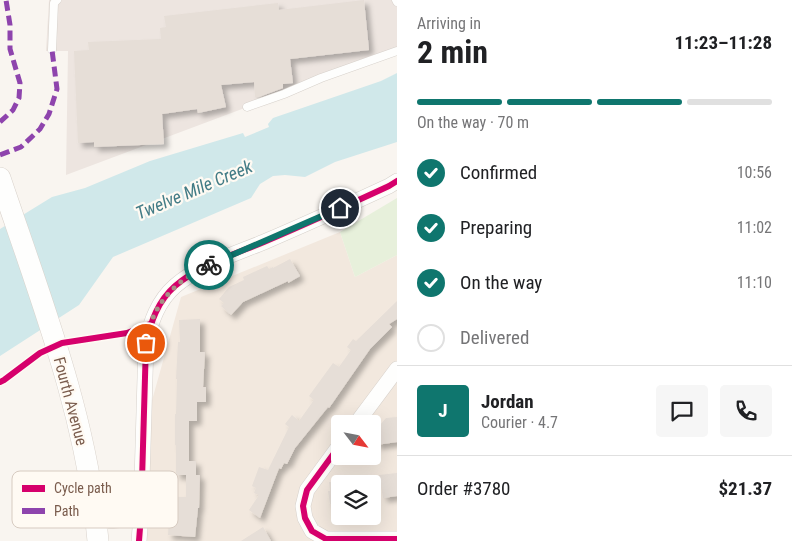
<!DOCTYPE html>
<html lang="en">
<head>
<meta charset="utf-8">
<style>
  body { margin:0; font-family:"Roboto Condensed",sans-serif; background:#f6f6f6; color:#202124; height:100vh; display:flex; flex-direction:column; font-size:19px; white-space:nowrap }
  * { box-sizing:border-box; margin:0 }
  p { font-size:16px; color:#757577 }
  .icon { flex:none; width:28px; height:28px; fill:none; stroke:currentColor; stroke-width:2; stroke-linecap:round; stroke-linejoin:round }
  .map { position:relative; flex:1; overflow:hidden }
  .details { display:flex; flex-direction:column; background:#fff; width:395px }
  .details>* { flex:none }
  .needle { width:32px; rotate:122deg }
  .buttons { position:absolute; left:331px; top:415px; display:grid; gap:10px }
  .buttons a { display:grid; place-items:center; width:50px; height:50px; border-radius:5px; background:#fff; box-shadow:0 5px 20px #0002; font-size:25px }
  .pin { position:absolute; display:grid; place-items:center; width:42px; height:42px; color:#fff; margin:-21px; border:2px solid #fff; border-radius:50%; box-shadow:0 1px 5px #0007 }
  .courier { position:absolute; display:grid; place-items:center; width:50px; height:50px; margin:-25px; border:4px solid #0f766e; border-radius:50%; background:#fff; color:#222; box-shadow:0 1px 6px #0007 }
  .overview em { font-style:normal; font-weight:700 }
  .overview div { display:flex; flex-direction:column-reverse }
  .overview { display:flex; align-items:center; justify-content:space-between; height:85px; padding:0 20px }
  h1 { font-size:32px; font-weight:700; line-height:38px }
  .bar { display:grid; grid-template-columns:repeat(4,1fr); gap:8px 5px; align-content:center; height:60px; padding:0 20px }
  .bar i { height:6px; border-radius:4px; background:#e0e0e0 }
  .bar .selected { background:#0f766e }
  .bar p { grid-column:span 4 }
  .line { display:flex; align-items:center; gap:12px; padding:0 20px; border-top:1px solid #e0e0e0 }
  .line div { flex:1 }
  .round { display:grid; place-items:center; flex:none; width:52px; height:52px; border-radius:5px; background:#f6f6f6 }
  ol { padding:0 20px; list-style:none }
  li { display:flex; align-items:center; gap:15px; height:55px }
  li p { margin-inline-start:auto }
  li .icon { padding:5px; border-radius:50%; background:#0f766e; color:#fff; stroke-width:4 }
  li:last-child { color:#757577 }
  li i { width:28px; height:28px; border:2px solid #e0e0e0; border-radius:50% }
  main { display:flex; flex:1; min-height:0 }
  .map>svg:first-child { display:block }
  .residential { fill:#f2e8de; fill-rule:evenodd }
  .industrial { fill:#ede5e0 }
  .green { fill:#e7f0db }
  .water { fill:#d0e8ea }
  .building { fill:#e6ded7; filter:url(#shadow) }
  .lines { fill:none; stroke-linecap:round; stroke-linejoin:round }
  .service-casing { stroke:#d7d1cb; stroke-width:9 }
  .minor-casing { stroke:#d7d1cb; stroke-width:16 }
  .secondary-casing { stroke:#d9d2cb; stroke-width:22 }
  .service { stroke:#fefefd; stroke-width:8 }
  .minor { stroke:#fefefd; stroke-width:15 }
  .secondary { stroke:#fefefd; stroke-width:21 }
  .quiet { stroke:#8e44ad; stroke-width:5; stroke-dasharray:10 5; stroke-linecap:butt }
  .cycleway-casing { stroke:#fffaf3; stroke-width:9 }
  .cycleway { stroke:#d6006c; stroke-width:6 }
  .done { stroke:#a69286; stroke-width:5; stroke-dasharray:0 9 }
  .route { stroke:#0f766e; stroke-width:6 }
  .labels { text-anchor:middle; stroke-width:4.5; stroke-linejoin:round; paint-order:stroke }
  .street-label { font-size:16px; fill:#7a5c4d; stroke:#fffaf3 }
  .water-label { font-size:18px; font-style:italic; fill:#437c86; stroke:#fffaf3 }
  .key { fill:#fffaf3; stroke:#d7cbc1; stroke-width:1 }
  .key-label { font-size:14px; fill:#7a5c4d }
</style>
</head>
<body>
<main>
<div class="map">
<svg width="397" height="541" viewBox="0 0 397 541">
  <defs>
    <filter id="shadow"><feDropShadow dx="4.5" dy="4.5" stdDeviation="2.5" flood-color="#0004"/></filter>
  </defs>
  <rect width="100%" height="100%" fill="#f9f5f0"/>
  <!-- residential -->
  <path class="residential" d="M340 232 355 277 397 255V541H142L149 411 181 297ZM340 424H372V456H340ZM340 484H372V516H340Z"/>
  <!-- industrial -->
  <path class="industrial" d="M49 0H397V51L66 175 68 51H46Z"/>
  <!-- green -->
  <path class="green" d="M397 198V255L355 277 340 232Z"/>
  <!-- water -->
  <path class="water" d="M397 73V142L335 162 305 177 285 175 273 176 260 184 251 198 113 257 79 305 0 356V229L52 197 85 188 150 161 243 133 245 137 269 127 268 124 273 118 381 81Z"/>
  <!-- building -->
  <path class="building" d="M364 0 369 50 290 59 293 83 283 84V88L259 97H255L254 82 221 85 226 107 198 113 197 109 162 114 164 144 94 147V142L78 143 74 51 89 50 88 42 161 39 160 28 166 27 164 16 278 3 279 10Z
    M290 259 300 276 288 283V281L243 302 231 315 221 306 224 303 219 299 229 287 244 280 243 277 267 266 269 269 273 267V268Z
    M397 301V319L389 324 392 327 370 349 329 408 328 407 295 448 287 464 284 463 281 469 279 468 260 518 249 510 259 495 254 493 256 488 252 486 259 467 268 470 289 427 285 424 292 415 299 421 314 400 309 396 333 363 339 367 351 350 347 347 353 339 356 341Z
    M200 319V352H205L203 387H206V402H197V421H189V461H196V475H200L199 508H198L195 537 168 535 170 503H173V497H186V475H176V445H175V414H176L177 379H176L178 342H180L179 320Z
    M397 417V442L376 445 374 432 386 418Z
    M397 473V496L383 498 379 475Z
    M340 481V514L333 515 332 504H330L328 491H330L329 482Z
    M263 527 271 541H241Z"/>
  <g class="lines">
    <defs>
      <path id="service" d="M396 0 397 2
        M52 50 54 3 57 0
        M247 107 284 94 321 78 397 51"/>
      <path id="minor" d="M356 424 397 369
        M340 445 307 490 303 506 305 518 312 531 326 539H397
        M139 541 141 515 146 343C151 321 158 301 175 286 199 265 235 254 264 242 306 224 348 205 389 186L397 181"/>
      <path id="secondary" d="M0 178C40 297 87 416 98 541
        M96 519 141 515"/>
    </defs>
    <!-- service casing -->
    <use href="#service" class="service-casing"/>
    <!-- minor casing -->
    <use href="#minor" class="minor-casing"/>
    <!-- secondary casing -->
    <use href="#secondary" class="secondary-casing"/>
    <!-- service -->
    <use href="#service" class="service"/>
    <!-- minor -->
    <use href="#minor" class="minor"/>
    <!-- secondary -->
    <use href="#secondary" class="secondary"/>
    <!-- quiet -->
    <path class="quiet" d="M0 122 13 110 19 98 20 83 10 49V25L6 0
      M0 155 21 147 40 129 49 114 57 89 52 50"/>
    <defs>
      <path id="cycleway" d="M0 382 4 380 40 353 62 343 127 333 150 324
        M340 445 307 490 303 506 305 518 312 531 326 539H397
        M139 541 141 515 146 343C151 321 158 301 175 286 199 265 235 254 264 242 306 224 348 205 389 186L397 181"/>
    </defs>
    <!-- cycleway casing -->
    <use href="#cycleway" class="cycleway-casing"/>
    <!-- cycleway -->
    <use href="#cycleway" class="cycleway"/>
  </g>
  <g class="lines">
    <!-- done -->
    <path class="done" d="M146 343C147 336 148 329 151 323 160 296 183 277 209 265"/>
    <!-- route -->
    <path class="route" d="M209 265 340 208"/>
  </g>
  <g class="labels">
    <!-- street labels -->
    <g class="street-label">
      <text transform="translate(71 401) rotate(75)" y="6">Fourth Avenue</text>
    </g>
    <!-- water labels -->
    <g class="water-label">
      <text transform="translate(194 190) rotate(-23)" y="6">Twelve Mile Creek</text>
    </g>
  </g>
  <!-- legend -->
  <rect x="12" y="471" width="166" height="57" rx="8" class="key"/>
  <rect x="22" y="485" width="23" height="7" fill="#d6006c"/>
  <rect x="22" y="508" width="23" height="6" fill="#8e44ad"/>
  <g class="key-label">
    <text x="54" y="493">Cycle path</text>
    <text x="54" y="516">Path</text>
  </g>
</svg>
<div class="buttons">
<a><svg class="needle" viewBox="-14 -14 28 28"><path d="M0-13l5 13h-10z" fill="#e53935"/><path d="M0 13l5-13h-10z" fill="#757577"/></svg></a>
<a><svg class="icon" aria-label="layers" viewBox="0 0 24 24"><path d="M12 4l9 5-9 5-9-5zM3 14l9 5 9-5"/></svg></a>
</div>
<div class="pin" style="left:146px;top:343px;background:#ea580c"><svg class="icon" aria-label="bag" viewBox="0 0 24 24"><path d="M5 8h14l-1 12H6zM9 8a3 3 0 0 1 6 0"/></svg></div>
<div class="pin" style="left:340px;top:208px;background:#1f2937"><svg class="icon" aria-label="home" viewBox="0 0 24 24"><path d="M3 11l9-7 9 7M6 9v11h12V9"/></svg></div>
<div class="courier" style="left:209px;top:265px"><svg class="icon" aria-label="bike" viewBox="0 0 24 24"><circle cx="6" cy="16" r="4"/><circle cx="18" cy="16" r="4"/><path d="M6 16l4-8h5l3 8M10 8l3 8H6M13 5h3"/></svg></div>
</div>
<section class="details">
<div class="overview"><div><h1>2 min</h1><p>Arriving in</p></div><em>11:23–11:28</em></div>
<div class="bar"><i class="selected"></i><i class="selected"></i><i class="selected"></i><i></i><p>On the way · 70 m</p></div>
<ol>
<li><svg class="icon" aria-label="check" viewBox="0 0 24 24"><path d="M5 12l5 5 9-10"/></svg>Confirmed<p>10:56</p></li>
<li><svg class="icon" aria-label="check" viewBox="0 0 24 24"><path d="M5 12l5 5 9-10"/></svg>Preparing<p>11:02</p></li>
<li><svg class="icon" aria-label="check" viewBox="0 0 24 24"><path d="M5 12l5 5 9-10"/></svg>On the way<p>11:10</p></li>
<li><i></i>Delivered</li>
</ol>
<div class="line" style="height:90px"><b class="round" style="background:#0f766e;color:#fff">J</b><div><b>Jordan</b><p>Courier · 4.7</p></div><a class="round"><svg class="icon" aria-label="chat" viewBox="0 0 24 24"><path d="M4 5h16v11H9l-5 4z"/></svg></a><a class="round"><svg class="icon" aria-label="phone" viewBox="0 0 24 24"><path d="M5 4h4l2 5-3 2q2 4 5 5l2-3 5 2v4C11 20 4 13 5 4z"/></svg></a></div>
<div class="line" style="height:65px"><div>Order #3780</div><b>$21.37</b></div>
</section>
</main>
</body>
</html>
